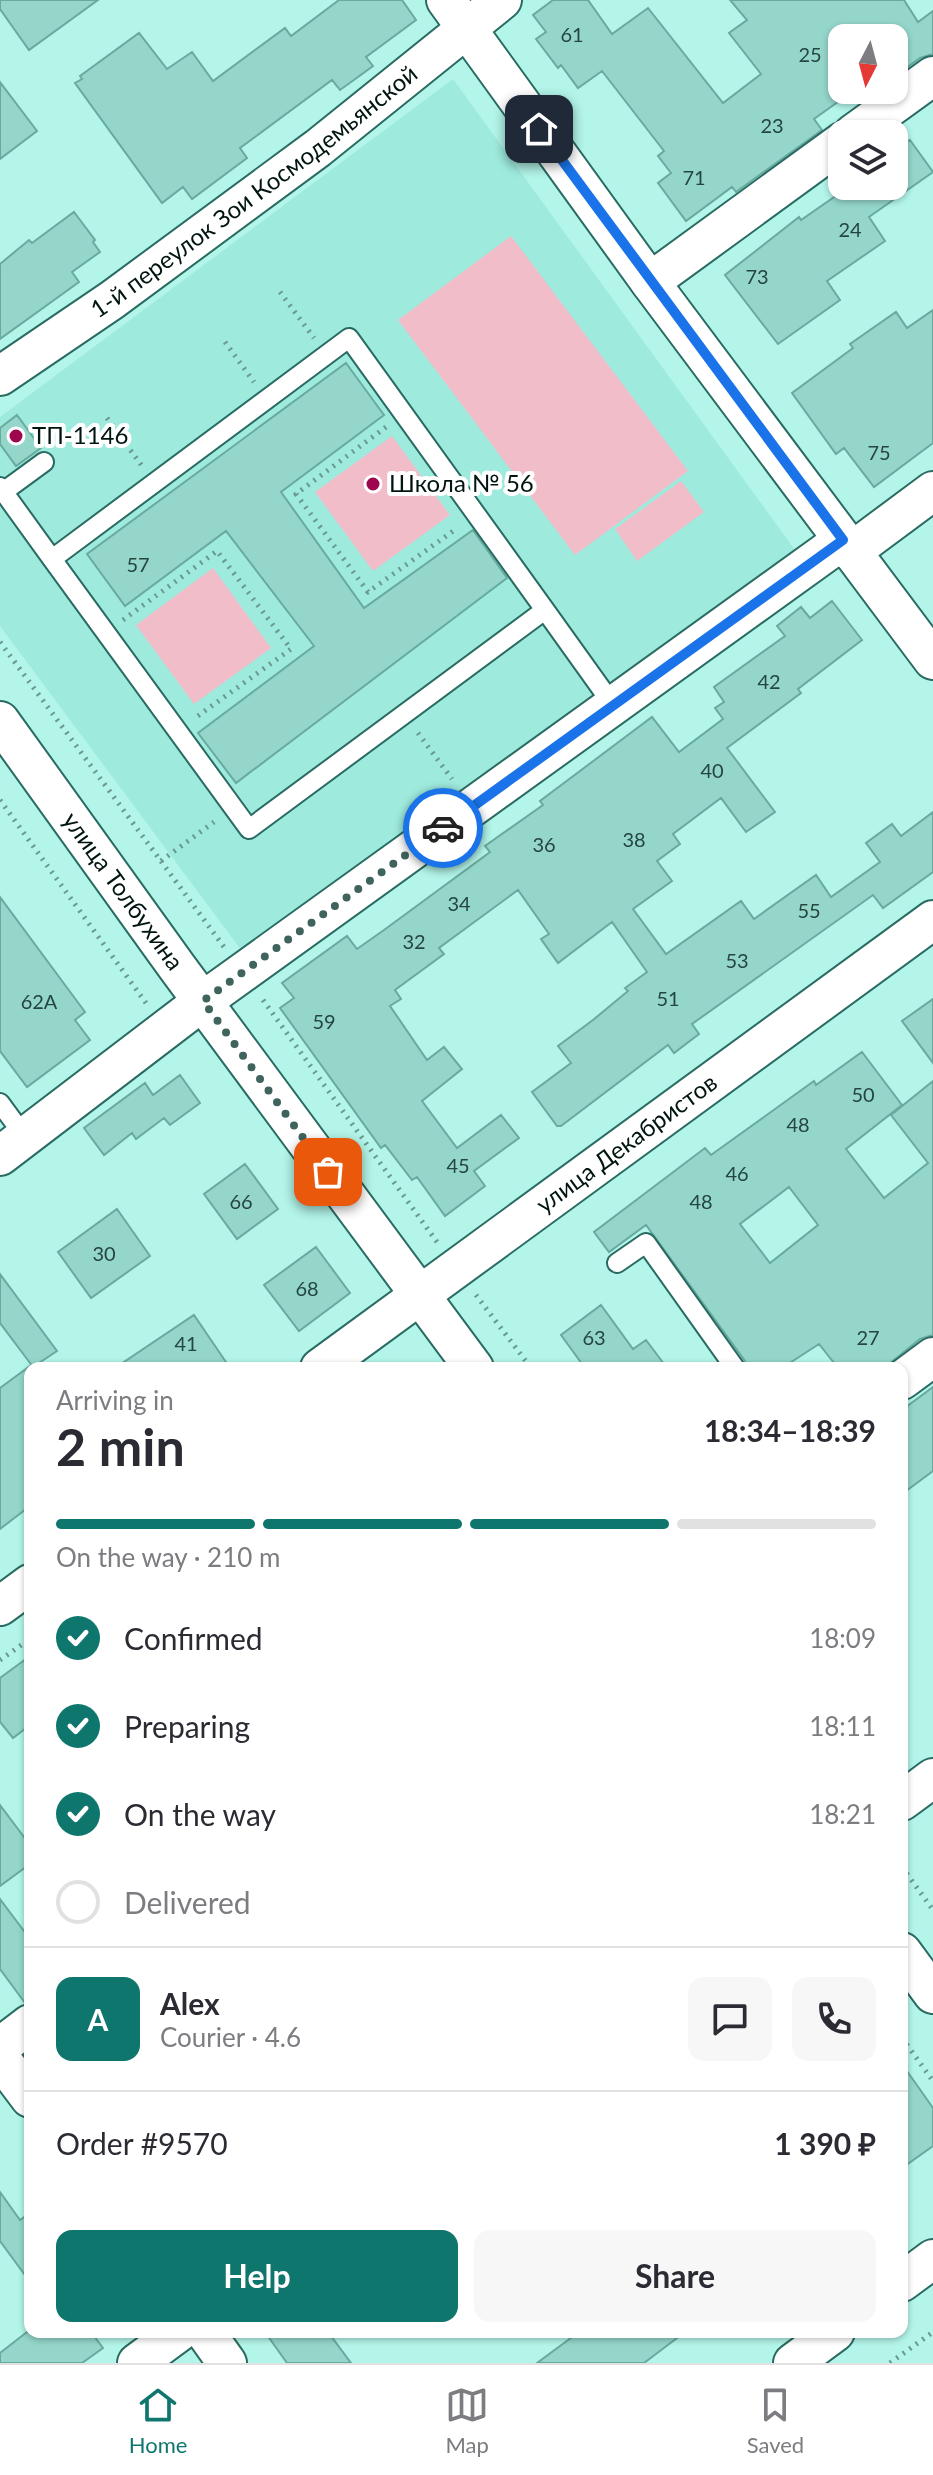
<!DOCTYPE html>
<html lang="en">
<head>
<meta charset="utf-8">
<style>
  body { margin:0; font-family:Lato,sans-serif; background:#f7f7f7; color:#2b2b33; height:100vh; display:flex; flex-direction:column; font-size:30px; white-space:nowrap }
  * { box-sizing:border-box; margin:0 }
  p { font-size:26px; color:#7c7c81 }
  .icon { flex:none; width:44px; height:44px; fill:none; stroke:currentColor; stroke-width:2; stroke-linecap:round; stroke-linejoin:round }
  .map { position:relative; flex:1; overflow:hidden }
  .side { position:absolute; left:24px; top:1362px; width:884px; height:976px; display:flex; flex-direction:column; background:#fff; border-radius:16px; box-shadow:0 2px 6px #0004 }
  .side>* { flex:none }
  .needle { width:52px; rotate:186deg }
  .tools { position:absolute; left:828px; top:24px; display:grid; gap:16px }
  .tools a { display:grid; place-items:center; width:80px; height:80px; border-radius:16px; background:#fff; box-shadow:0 2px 6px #0004; font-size:40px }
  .pin { position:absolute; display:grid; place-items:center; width:68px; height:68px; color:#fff; margin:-34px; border-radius:16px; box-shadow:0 4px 12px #0006 }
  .courier { position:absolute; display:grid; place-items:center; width:80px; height:80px; margin:-40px; border:6px solid #1a73e8; border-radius:50%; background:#fff; color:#222; box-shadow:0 2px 10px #0007 }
  .overview em { font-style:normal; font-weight:700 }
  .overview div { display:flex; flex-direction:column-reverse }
  .overview { display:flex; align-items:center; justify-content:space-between; height:136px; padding:0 32px }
  h1 { font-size:52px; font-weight:700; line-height:60px }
  .bar { display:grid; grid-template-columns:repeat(4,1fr); gap:12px 8px; align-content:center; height:96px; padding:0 32px }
  .bar i { height:10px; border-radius:6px; background:#e1e1e2 }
  .bar .selected { background:#0f766e }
  .bar p { grid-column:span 4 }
  .line { display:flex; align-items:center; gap:20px; padding:0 32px; border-top:2px solid #e1e1e2 }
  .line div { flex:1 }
  .round { display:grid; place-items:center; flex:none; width:84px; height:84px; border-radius:16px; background:#f7f7f7 }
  ol { padding:0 32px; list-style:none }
  li { display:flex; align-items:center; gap:24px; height:88px }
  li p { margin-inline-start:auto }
  li .icon { padding:8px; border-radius:50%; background:#0f766e; color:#fff; stroke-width:4 }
  li:last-child { color:#7c7c81 }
  li i { width:44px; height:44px; border:4px solid #e1e1e2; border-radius:50% }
  .primary-button { display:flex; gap:16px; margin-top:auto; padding:16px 32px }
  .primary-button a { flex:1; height:92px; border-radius:16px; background:#0f766e; color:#fff; font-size:32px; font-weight:700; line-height:92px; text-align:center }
  .primary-button a+a { background:#f7f7f7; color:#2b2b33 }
  .tabs { display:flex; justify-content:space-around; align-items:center; height:112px; border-top:2px solid #e1e1e2; background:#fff; font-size:22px; color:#7c7c81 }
  .tabs a { display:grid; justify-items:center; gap:4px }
  .tabs .selected { color:#0f766e }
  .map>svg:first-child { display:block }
  .built { fill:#9eebde }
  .green { fill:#f0bdc9 }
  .building { fill:#94d6ca; stroke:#69aa9f; stroke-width:2; fill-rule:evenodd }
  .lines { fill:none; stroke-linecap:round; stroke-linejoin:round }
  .lane-casing { stroke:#296b62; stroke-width:22 }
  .street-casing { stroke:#296b62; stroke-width:42 }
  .path { stroke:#699990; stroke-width:5; stroke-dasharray:2 6; stroke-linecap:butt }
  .lane { stroke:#fff; stroke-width:18 }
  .street { stroke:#fff; stroke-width:38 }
  .done { stroke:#3f635d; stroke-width:8; stroke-dasharray:0 14.4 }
  .route { stroke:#1a73e8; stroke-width:10 }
  .poi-dot { fill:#9e064e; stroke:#fff; stroke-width:3 }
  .labels { text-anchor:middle; stroke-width:8; stroke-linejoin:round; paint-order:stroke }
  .number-label { font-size:20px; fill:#25453f }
  .street-label { font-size:24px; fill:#001511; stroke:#fff }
  .poi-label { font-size:24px; fill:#001511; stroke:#fff; text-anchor:start }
</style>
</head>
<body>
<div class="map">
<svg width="933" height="2363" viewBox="0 0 933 2363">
  <rect width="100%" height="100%" fill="#b3f5e9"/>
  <!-- built -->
  <path class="built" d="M453 79 795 550 242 951 0 626V417Z"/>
  <!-- green -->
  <path class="green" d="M511 236 688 471 575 555 398 320Z
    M392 436 450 515 373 571 315 492Z
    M681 481 704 512 637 561 615 529Z
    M213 568 271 648 194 704 136 625Z"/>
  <!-- building -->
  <path class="building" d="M0 0H98L29 50 0 9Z
    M339 0H402L416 20 366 57 373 66 358 77 340 90 332 80 240 148 247 158 192 199 183 187 162 203 75 83 82 79 80 76 139 33 167 69 192 52 213 81 285 28 291 36Z
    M553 0H588L612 34 648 8 723 103 761 74 729 33 747 20 730 0H904L918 22 933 11V54L920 58 894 77V38H842V99L814 119 822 130 736 192 732 187 686 221 658 183 671 173 658 156 664 151 602 71 578 88 561 65 558 68 536 39 546 32 533 15Z
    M0 82 37 131 0 159Z
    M910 140 933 172 869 217 885 241 827 281 840 300 778 344 725 275 799 217 801 220 850 186H894V151Z
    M74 212 95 240 93 242 100 252 72 272 79 282 0 339V264L29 240 32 243Z
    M933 310V443L874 487 844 448 836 454 792 393 853 348 850 344 896 312 907 328Z
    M346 363 384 415 281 492 364 608 473 530 507 578 236 783 198 733 314 646 226 531 125 606 87 554Z
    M17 415 41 448 16 466 0 444V428Z
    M832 601 862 640 798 689 801 693 727 748 775 812 746 832 721 798 673 834 680 844 657 861 672 881 633 909 666 954 741 901 754 919 816 875 831 897 880 862 866 843 892 824 901 836 933 812V872L883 908 873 895 692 1024 699 1034 674 1053 668 1045 561 1126H557L532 1092 571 1063 558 1046 593 1020 628 991 625 988 647 972 612 922 558 963 541 939 549 934 518 890 439 948 444 954 395 990 401 999 390 1006 427 1060 444 1047 462 1069 422 1101 457 1148 501 1115 519 1138 474 1171 485 1186 445 1216 417 1177 412 1180 385 1145 381 1148 280 1008 294 998 282 983 347 936 357 949 384 930 490 852 485 846 543 805 540 801 652 717 679 752 723 719 715 708 724 702 714 687 785 636 777 626 801 607 810 618Z
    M0 897 85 1012 75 1020 90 1040 27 1087 0 1051Z
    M933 999V1063L902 1021Z
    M862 1052 902 1105 846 1149 884 1198 928 1163 891 1115 933 1081V1335L920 1339 884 1368H838L819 1344 782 1368H747L745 1361 646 1225 609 1252 594 1232 705 1148 711 1155 814 1081 816 1085ZM789 1187 818 1225 770 1263 740 1224Z
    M180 1075 200 1103 170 1125 164 1118 136 1139 132 1133 104 1155 84 1128 145 1083 153 1095Z
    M245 1164 278 1209 237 1239 204 1194Z
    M117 1209 150 1256 91 1298 58 1252Z
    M316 1247 350 1293 299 1331 264 1285Z
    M0 1274 57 1351 33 1367 0 1323Z
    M601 1305 633 1349 646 1340 667 1368H585L561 1335Z
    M194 1315 230 1368H115Z
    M30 1366V1506L0 1529V1388Z
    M933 1387V1471L902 1494V1410Z
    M30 1656V1725L13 1738 0 1722V1678Z
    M0 1805 30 1845V1864L0 1886Z
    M0 1899 30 1939V2002L25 2003 0 1969Z
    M902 2064 933 2108V2146L902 2168Z
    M0 2192 20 2220 30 2213V2282L0 2241Z
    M27 2332H91L103 2348 82 2363H0V2353Z
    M265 2332H328L351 2363H287Z
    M579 2332H685L644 2363H537Z"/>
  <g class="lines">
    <defs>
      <path id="lane" d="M349 338 545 610 249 829 52 559Z
        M0 487 52 559
        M3 492 44 462
        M545 610 613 705
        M0 1103 25 1137
        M617 1263 646 1243 735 1368"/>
      <g id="street">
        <path d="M446 0 650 282 933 660"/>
        <path d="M853 134 933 76"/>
        <path d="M650 282 842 142"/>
        <path id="s1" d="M0 376 112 300 318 148 502 0"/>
        <path d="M851 552 933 491"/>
        <path id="s2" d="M0 721 177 967 474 1368"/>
        <path d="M0 1156 203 1001 843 540"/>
        <path id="s3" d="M320 1368 933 920"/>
        <path d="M902 1380 933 1357"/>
        <path d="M0 1606 30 1584"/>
        <path d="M902 1801 933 1778"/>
        <path d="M902 1952 933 1994"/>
        <path d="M0 2047 30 2024"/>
        <path d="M0 2058 30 2098"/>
        <path d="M902 2282 933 2259"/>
        <path d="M205 2332 227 2363"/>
        <path d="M137 2363 179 2332"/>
        <path d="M793 2363 835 2332"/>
      </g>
    </defs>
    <!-- lane casing -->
    <use href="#lane" class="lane-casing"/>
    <!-- street casing -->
    <use href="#street" class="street-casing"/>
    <!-- path -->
    <path class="path" d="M280 292 314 338
      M225 342 254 382
      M107 418 142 466
      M386 427 296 494 368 592 456 529
      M123 620 217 551 291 649 195 718
      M0 642 224 947
      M418 733 452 779
      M0 800 146 1003
      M161 861 214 822
      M263 1000 437 1242
      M476 1295 531 1368
      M0 1660 30 1639
      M902 1867 933 1910
      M902 2038 933 2081
      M890 2363 933 2332"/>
    <!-- lane -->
    <use href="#lane" class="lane"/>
    <!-- street -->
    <use href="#street" class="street"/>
  </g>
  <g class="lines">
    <!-- done -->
    <path class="done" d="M328 1172 203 1001 443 828"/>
    <!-- route -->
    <path class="route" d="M443 828 843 540 539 129"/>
  </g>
  <!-- markers -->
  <g class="poi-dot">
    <circle cx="16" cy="436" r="8"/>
    <circle cx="373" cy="484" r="8"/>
  </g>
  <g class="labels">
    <!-- number labels -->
    <g class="number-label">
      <text x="572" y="42">61</text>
      <text x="810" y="62">25</text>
      <text x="772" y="133">23</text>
      <text x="694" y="185">71</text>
      <text x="850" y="237">24</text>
      <text x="757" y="284">73</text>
      <text x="879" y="460">75</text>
      <text x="138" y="572">57</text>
      <text x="769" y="689">42</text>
      <text x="712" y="778">40</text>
      <text x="634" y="847">38</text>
      <text x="544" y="852">36</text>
      <text x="459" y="911">34</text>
      <text x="809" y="918">55</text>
      <text x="414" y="949">32</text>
      <text x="737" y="968">53</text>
      <text x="668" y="1006">51</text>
      <text x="39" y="1009">62А</text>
      <text x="324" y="1029">59</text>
      <text x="863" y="1102">50</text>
      <text x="798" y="1132">48</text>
      <text x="458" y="1173">45</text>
      <text x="737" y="1181">46</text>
      <text x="241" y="1209">66</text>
      <text x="701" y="1209">48</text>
      <text x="104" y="1261">30</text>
      <text x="307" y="1296">68</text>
      <text x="594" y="1345">63</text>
      <text x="868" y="1345">27</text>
      <text x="186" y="1351">41</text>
    </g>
    <!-- street labels -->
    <g class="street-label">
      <text dy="8" stroke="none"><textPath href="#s1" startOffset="314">1-й переулок Зои Космодемьянской</textPath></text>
      <text dy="8" stroke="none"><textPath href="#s2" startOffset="210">улица Толбухина</textPath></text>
      <text dy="8" stroke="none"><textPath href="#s3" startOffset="380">улица Декабристов</textPath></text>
    </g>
    <!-- poi labels -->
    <g class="poi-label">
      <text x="32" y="444">ТП-1146</text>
      <text x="389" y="492">Школа № 56</text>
    </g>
  </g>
</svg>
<div class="tools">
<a><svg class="needle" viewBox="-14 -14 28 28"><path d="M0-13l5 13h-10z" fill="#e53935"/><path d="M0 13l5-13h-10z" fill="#7c7c81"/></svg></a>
<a><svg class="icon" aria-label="layers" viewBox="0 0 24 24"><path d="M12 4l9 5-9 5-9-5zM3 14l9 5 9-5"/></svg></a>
</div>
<div class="pin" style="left:328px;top:1172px;background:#ea580c"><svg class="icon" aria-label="bag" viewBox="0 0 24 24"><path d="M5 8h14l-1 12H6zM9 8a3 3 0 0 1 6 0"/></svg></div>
<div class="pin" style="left:539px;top:129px;background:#1f2937"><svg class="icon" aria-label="home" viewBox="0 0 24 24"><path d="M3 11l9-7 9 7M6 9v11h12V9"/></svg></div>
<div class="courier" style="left:443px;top:828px"><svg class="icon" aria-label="car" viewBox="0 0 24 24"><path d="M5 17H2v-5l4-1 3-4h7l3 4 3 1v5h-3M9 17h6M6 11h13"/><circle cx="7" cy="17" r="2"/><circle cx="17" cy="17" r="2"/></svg></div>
<section class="side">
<div class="overview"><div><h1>2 min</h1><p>Arriving in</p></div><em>18:34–18:39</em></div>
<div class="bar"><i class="selected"></i><i class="selected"></i><i class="selected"></i><i></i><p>On the way · 210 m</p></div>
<ol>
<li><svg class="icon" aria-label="check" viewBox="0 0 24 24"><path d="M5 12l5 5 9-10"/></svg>Confirmed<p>18:09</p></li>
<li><svg class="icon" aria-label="check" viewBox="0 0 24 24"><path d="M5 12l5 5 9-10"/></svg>Preparing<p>18:11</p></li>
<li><svg class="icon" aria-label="check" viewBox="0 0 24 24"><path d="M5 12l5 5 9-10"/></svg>On the way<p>18:21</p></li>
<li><i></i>Delivered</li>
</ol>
<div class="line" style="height:144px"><b class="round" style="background:#0f766e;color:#fff">A</b><div><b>Alex</b><p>Courier · 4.6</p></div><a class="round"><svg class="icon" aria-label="chat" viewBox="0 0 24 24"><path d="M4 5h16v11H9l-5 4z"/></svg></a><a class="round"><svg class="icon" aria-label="phone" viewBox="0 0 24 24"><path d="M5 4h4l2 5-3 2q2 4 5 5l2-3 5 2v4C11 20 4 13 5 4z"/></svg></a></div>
<div class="line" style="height:104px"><div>Order #9570</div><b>1 390 ₽</b></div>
<div class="primary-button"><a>Help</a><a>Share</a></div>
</section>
</div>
<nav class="tabs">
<a class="selected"><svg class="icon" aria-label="home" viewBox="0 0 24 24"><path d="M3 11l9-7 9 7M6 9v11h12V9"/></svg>Home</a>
<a><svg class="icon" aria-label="map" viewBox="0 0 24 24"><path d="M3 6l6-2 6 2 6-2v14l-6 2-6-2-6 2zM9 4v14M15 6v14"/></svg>Map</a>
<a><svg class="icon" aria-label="saved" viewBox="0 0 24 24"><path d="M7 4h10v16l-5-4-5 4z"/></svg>Saved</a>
</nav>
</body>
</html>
